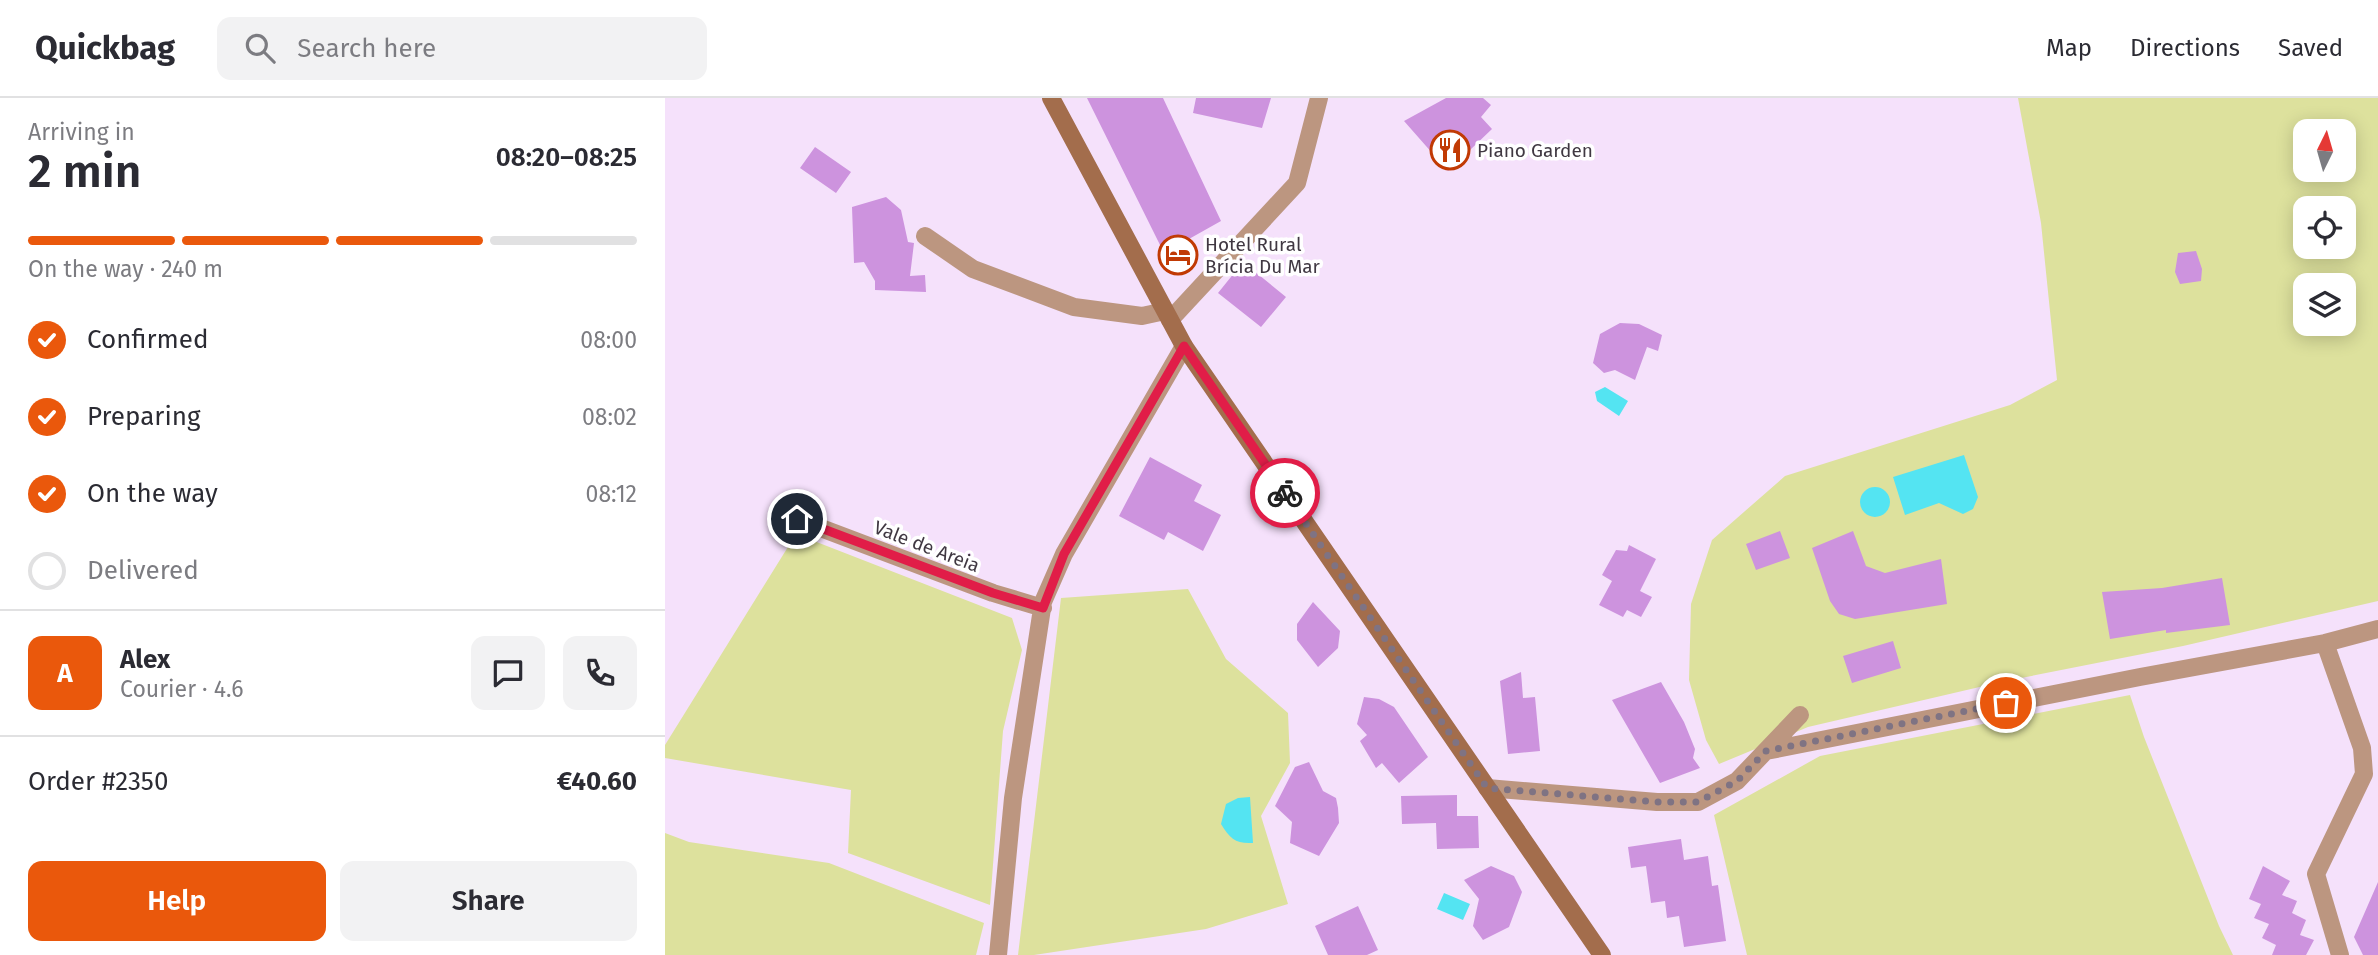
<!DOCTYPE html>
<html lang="en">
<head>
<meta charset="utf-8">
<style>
  body { margin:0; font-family:"Fira Sans",sans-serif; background:#f2f2f3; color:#2b2b33; height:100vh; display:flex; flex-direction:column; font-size:26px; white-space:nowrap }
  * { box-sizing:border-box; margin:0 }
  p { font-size:23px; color:#7c7c81 }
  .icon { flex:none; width:38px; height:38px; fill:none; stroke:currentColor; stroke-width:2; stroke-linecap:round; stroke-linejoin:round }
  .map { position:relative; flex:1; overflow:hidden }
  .details { display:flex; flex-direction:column; background:#fff; width:665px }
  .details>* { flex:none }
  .needle { width:46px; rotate:5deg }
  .fabs { position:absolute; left:1628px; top:21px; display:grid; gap:14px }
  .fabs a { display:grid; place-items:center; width:63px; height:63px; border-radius:14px; background:#fff; box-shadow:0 4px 18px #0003; font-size:35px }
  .pin { position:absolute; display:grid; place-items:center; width:60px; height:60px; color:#fff; margin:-30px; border:4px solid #fff; border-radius:50%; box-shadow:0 2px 7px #0007 }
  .courier { position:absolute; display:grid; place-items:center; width:70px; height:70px; margin:-35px; border:5px solid #e11d48; border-radius:50%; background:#fff; color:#222; box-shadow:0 2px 9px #0007 }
  .overview em { font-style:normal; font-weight:600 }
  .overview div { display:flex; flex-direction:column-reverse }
  .overview { display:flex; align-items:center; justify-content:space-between; height:119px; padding:0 28px }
  h1 { font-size:46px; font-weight:600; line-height:52px }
  .bar { display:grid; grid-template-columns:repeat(4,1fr); gap:10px 7px; align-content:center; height:84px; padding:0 28px }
  .bar i { height:9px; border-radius:5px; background:#e1e1e2 }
  .bar .current { background:#ea580c }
  .bar p { grid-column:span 4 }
  .line { display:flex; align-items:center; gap:18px; padding:0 28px; border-top:2px solid #e1e1e2 }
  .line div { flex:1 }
  .round { display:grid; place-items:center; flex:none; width:74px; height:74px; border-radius:14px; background:#f2f2f3 }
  ol { padding:0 28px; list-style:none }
  li { display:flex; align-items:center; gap:21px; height:77px }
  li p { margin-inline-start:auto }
  li .icon { padding:7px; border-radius:50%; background:#ea580c; color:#fff; stroke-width:4 }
  li:last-child { color:#7c7c81 }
  li i { width:38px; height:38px; border:4px solid #e1e1e2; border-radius:50% }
  .button { display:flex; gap:14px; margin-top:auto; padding:14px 28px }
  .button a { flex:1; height:80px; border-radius:14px; background:#ea580c; color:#fff; font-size:28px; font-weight:600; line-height:80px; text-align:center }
  .button a+a { background:#f2f2f3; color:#2b2b33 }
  header { display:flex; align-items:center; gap:42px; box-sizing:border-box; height:98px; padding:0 35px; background:#fff; border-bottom:2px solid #e1e1e2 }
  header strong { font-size:33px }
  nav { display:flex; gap:38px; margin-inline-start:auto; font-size:24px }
  .search { width:490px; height:63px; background:#f2f2f3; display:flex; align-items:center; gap:18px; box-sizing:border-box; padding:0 24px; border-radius:14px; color:#7c7c81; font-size:26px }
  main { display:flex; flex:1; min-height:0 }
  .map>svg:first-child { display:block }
  .green { fill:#dde19d; fill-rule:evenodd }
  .water { fill:#54e4f2 }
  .building { fill:#cd93de }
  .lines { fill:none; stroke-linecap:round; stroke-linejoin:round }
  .street { stroke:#bc9680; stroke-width:18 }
  .secondary { stroke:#a36d4c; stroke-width:18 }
  .done { stroke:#7f7383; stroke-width:7; stroke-dasharray:0 12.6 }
  .route { stroke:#e11d48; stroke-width:9 }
  .labels { text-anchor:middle; stroke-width:7; stroke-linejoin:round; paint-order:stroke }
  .poi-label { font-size:19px; fill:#403842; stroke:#fff; text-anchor:start }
  .street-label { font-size:19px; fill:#403842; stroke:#fff }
</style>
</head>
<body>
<header>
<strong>Quickbag</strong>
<div class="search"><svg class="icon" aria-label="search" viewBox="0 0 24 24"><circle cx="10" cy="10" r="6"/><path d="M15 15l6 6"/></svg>Search here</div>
<nav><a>Map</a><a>Directions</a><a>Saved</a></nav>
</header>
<main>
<section class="details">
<div class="overview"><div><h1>2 min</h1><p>Arriving in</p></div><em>08:20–08:25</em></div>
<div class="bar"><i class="current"></i><i class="current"></i><i class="current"></i><i></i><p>On the way · 240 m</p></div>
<ol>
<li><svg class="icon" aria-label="check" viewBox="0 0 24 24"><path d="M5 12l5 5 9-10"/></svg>Confirmed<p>08:00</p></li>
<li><svg class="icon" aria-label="check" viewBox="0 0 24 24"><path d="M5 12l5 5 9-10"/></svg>Preparing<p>08:02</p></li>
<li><svg class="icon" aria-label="check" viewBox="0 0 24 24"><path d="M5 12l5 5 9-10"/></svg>On the way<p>08:12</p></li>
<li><i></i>Delivered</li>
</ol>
<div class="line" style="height:126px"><b class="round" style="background:#ea580c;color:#fff">A</b><div><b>Alex</b><p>Courier · 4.6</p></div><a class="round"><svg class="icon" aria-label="chat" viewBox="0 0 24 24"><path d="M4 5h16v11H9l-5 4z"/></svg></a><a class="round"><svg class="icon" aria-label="phone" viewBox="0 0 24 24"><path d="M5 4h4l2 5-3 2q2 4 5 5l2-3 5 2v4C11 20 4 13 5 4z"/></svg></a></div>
<div class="line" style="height:91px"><div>Order #2350</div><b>€40.60</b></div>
<div class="button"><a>Help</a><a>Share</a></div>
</section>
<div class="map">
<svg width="1713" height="857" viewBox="0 0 1713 857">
  <rect width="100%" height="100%" fill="#f5e1fb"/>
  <!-- green -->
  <path class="green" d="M1353 0H1713V503L1518 548 1336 584 1143 629 1054 666 1041 642 1024 582 1026 506 1047 442 1120 378 1345 307 1392 282 1376 125ZM1640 33H1678V72H1640ZM1640 110H1678V149H1640ZM1640 187H1678V226H1640Z
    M131 436 347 520 357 552 338 633 325 807 183 755 186 692 0 660V647Z
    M523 491 561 561 623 615 625 665 596 718 623 806 541 831 369 857H353L396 500Z
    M1465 597 1479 639 1554 828 1568 857H1082L1049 717 1155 658Z
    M0 735 24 744 164 765 319 825 311 857H0Z"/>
  <!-- water -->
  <path class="water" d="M940 289 963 303 954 318 932 303 930 294Z
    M1299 357 1313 399 1308 411 1298 416 1274 405 1240 417 1228 379Z
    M1195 404a15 15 0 1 1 30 0a15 15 0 1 1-30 0Z
    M585 699 588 745C571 746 565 741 556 726L561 706 573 700Z
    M779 795 805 806 798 822 772 811Z"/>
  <!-- building -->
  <path class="building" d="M422 0H498L556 123 499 155Z
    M531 0H606L597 30 528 15Z
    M781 0H818L826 7 816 19 827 31 783 73 739 23Z
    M150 49 186 74 171 95 135 70Z
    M221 99 236 112 243 144 249 145 245 178 260 177 261 194 210 192V183L199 164 189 165 187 109Z
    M1531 153 1537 171 1536 183 1515 186 1510 174 1513 155Z
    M578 164 621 199 596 229 553 195Z
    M955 225 974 226 997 237 993 253 982 249 970 282 950 272 939 275 928 265 935 236Z
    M485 359 537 387 529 403 556 417 538 453 503 434 499 442 454 418Z
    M1115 433 1125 460 1091 472 1081 446Z
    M1188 433 1201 468 1220 475 1276 461 1282 506 1190 521 1174 516 1165 503 1147 450Z
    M964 447 991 461 975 493 987 499 976 519 962 512 958 519 934 507 947 483 937 477 951 452 962 453Z
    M1557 480 1565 527 1501 535V532L1445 541 1437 494 1497 490Z
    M648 504 675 533 673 550 653 569 632 542V526Z
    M1228 543 1236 570 1187 585 1178 558Z
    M856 574 858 600 870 599 875 653 843 656 835 583Z
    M996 584 1019 624 1030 651 1028 660 1035 670 995 685 947 602Z
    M699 599 714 601 729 609 763 659 734 685 717 665 711 670 695 643 702 637 692 626Z
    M644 664 658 693 671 700 673 710 674 725 654 758 625 745 627 724 610 708 630 669Z
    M792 697V718H813L814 750 772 751 771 725 737 726 736 698Z
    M1016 741 1019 762 1043 758 1047 788 1053 787 1061 843 1019 849 1014 818 1002 820 1000 803 986 805 981 768 966 770 963 749Z
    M826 768 849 778 857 794 844 829 818 842 808 828 814 801 799 782Z
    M1598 768 1625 783 1617 797 1632 803 1627 815 1641 822 1635 837 1649 842 1641 857H1607L1611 847 1597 840 1604 826 1589 820 1596 806 1584 801Z
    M1713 784V857H1698L1689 839Z
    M693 808 713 852 702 857H663L650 828Z"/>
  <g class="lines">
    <!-- street -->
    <path class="street" d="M260 138 308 171 409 209 477 218 500 213
      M505 222 632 85 654 0
      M132 421 328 495 378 510
      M1660 545 1697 650 1699 676 1651 776 1675 857
      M1101 653 1475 579 1660 545 1713 531
      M822 690 992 704H1033L1072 683 1135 617
      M333 857 348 700 378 504 399 456 519 248"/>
    <!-- secondary -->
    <path class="secondary" d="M386 0 519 248 937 857"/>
  </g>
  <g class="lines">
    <!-- done -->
    <path class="done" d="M620 395 822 690 992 704H1033L1072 683 1101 653 1341 605"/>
    <!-- route -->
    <path class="route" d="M132 421 328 495 378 510 399 456 519 248 620 395"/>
  </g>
  <!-- icons -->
  <defs>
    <symbol id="restaurant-ring" viewBox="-11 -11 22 22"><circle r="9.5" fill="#fff" stroke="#c13a04" stroke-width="1.5"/><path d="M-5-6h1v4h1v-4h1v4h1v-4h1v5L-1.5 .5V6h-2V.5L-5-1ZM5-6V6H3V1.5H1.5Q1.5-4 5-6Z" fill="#c13a04"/></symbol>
    <symbol id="hotel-ring" viewBox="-11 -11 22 22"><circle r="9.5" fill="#fff" stroke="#c13a04" stroke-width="1.5"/><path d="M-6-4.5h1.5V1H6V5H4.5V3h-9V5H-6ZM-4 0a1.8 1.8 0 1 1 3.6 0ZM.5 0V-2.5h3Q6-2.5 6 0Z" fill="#c13a04"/></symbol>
  </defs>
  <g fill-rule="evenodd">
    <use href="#restaurant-ring" x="763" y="30" width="44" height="44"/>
    <use href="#hotel-ring" x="491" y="135" width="44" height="44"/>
  </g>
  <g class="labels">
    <!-- poi labels -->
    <g class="poi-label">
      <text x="812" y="59">Piano Garden</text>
      <text x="540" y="153">Hotel Rural<tspan x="540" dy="22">Brícia Du Mar</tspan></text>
    </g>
    <!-- street labels -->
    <g class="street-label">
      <text transform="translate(262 448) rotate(21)" y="7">Vale de Areia</text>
    </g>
  </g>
</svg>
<div class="fabs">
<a><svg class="needle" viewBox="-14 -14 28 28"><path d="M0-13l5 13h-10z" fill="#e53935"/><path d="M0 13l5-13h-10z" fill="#7c7c81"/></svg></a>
<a><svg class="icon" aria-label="locate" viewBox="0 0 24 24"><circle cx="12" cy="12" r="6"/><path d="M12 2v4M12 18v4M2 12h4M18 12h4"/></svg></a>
<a><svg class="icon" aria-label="layers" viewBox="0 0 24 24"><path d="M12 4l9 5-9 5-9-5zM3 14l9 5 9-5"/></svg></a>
</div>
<div class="pin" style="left:1341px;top:605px;background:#ea580c"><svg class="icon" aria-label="bag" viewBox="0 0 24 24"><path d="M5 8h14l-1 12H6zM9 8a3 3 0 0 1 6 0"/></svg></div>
<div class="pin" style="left:132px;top:421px;background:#1f2937"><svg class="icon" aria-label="home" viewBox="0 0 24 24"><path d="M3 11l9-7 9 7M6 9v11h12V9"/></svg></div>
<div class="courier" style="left:620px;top:395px"><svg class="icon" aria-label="bike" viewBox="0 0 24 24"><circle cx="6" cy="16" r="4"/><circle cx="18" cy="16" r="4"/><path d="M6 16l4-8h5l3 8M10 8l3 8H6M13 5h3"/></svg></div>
</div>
</main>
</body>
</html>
